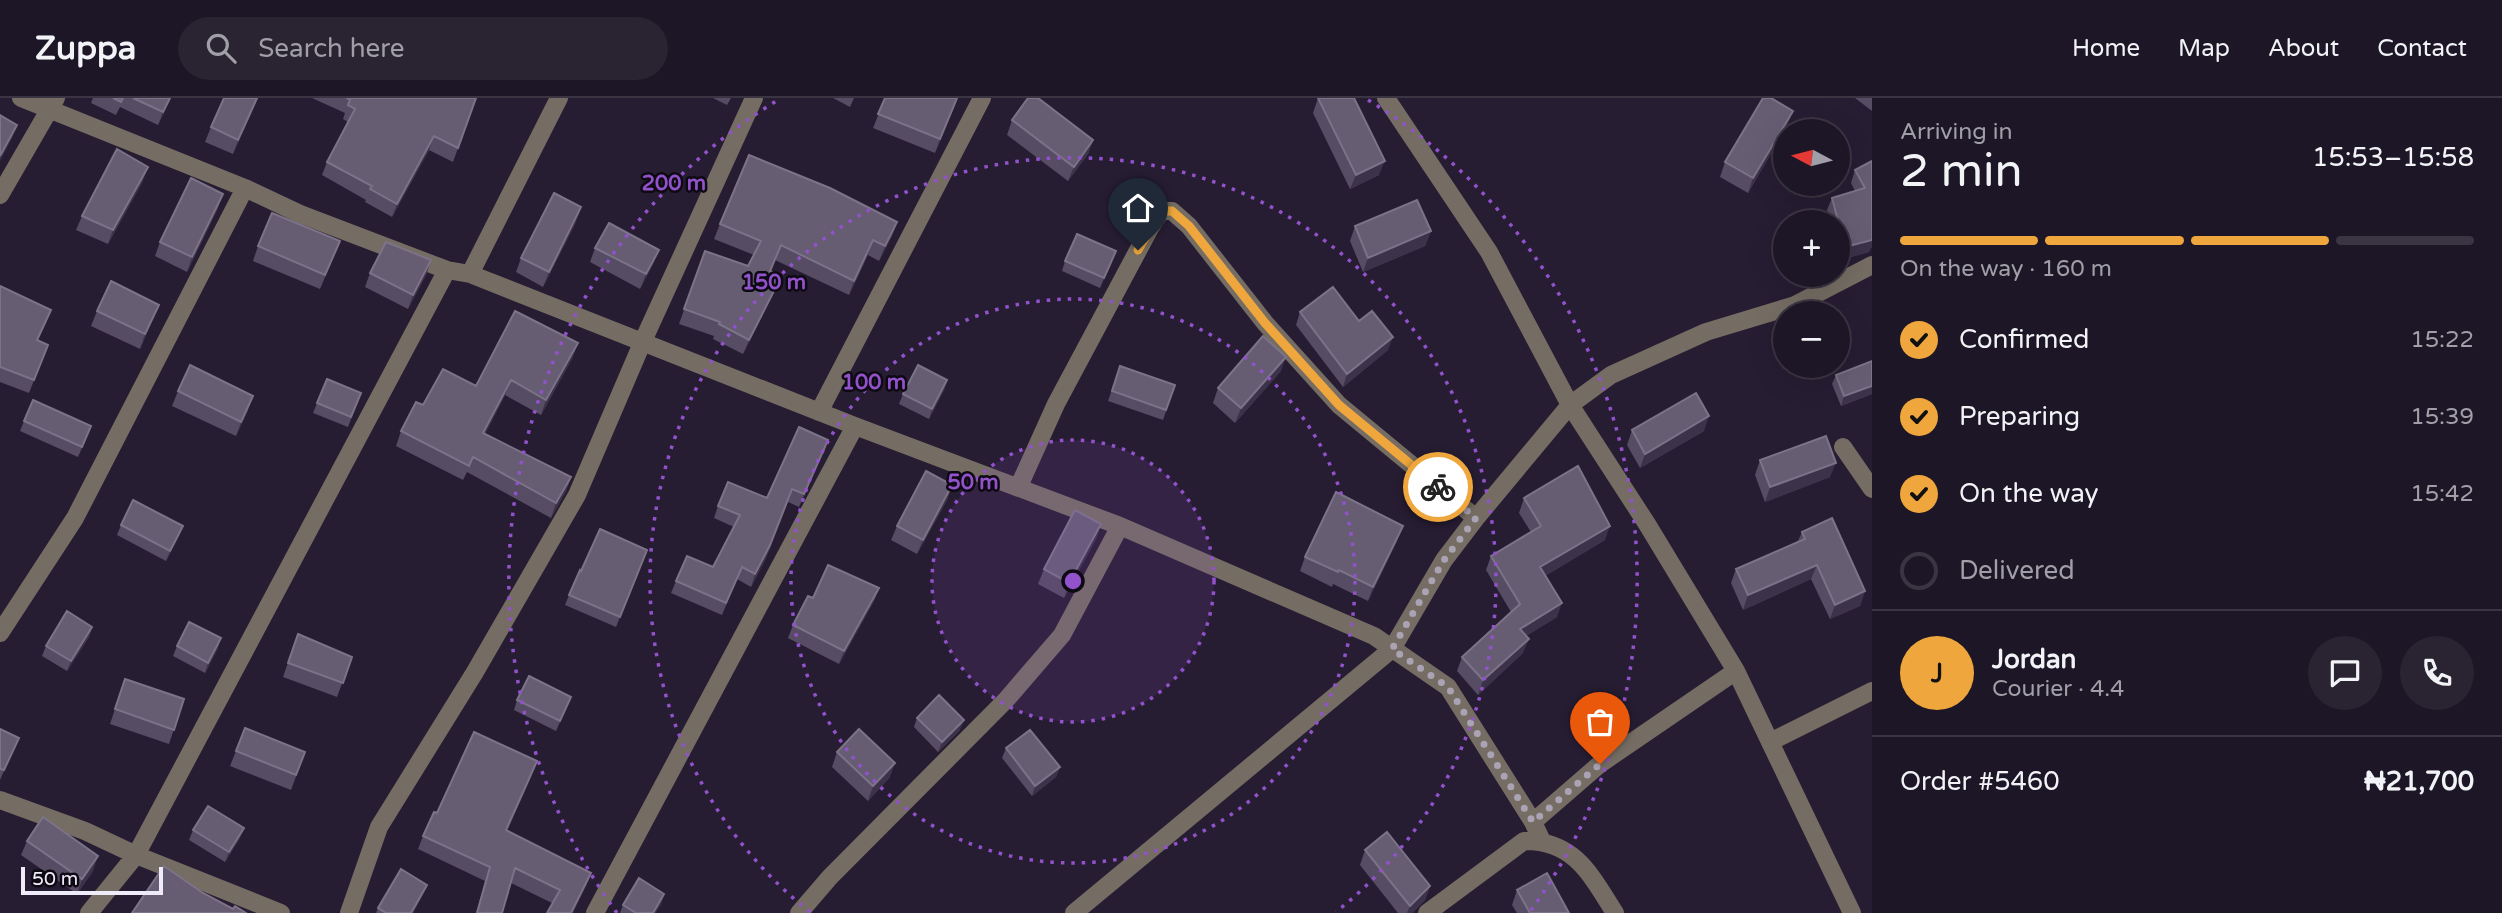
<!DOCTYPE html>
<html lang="en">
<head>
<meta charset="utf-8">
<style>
  body { margin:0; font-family:"Varela Round",sans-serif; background:#2a2332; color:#f1f3f6; height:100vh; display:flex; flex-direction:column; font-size:26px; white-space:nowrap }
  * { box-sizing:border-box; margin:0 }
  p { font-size:23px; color:#a09fa7 }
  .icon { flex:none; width:38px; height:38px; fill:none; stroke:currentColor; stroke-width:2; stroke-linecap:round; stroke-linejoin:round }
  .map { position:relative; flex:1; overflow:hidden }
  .drawer { display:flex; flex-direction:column; background:#1d1626; width:630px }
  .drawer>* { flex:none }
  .needle { width:46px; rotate:277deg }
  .fabs { position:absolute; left:1773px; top:21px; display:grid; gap:14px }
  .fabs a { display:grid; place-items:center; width:77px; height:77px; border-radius:50%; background:#1d1626; box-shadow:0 7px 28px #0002,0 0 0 2px #3b3543; font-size:35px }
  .scale { position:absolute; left:21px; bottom:18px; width:142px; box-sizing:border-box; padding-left:7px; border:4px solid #f0ebf9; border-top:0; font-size:19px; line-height:24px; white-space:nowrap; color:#f0ebf9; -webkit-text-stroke:5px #0e0a13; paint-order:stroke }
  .pin { position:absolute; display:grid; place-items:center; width:60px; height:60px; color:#fff; margin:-72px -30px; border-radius:50% 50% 50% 0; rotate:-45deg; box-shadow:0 0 7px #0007 }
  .pin .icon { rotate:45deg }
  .courier { position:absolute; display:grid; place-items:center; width:70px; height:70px; margin:-35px; border:5px solid #efa73d; border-radius:50%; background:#fff; color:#222; box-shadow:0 2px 9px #0007 }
  .summary em { font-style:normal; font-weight:600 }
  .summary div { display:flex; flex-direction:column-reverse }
  .summary { display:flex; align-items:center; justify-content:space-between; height:119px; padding:0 28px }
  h1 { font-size:46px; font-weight:600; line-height:52px }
  .bar { display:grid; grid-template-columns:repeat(4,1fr); gap:10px 7px; align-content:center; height:84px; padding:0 28px }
  .bar i { height:9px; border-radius:5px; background:#3b3543 }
  .bar .on { background:#efa73d }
  .bar p { grid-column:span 4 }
  .line { display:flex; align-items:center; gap:18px; padding:0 28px; border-top:2px solid #3b3543 }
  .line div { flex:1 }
  .round { display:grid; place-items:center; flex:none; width:74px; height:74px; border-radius:37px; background:#2a2332 }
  ol { padding:0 28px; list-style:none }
  li { display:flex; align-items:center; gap:21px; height:77px }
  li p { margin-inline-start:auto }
  li .icon { padding:7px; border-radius:50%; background:#efa73d; color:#111; stroke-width:4 }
  li:last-child { color:#a09fa7 }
  li i { width:38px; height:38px; border:4px solid #3b3543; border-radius:50% }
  header { display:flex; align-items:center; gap:42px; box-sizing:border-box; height:98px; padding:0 35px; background:#1d1626; border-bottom:2px solid #3b3543 }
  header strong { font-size:33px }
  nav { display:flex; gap:38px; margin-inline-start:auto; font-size:24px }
  .search { width:490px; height:63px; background:#2a2332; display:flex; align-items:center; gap:18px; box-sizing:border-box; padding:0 24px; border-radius:38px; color:#a09fa7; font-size:26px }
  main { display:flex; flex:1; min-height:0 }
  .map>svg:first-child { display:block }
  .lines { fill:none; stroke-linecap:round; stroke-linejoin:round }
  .minor { stroke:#756d63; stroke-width:18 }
  .wall { fill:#564c63 }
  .shaded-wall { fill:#3c3249 }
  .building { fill:#665d73; stroke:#7c7388; stroke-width:2 }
  .done { stroke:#aaa3b4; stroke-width:7; stroke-dasharray:0 12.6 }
  .route { stroke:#efa73d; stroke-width:9 }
  .ring { fill:none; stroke:#9252cb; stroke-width:3.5; stroke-dasharray:3.5 7 }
  .centre { fill:#9252cb; stroke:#0e0a13; stroke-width:3.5 }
  .ring-label { font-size:21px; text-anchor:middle; font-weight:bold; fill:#9252cb; stroke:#0e0a13; stroke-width:5; stroke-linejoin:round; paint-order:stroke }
</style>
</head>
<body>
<header>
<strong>Zuppa</strong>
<div class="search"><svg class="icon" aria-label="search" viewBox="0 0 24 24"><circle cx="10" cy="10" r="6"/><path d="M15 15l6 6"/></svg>Search here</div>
<nav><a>Home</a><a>Map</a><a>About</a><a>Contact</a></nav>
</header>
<main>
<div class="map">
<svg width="1872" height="815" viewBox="0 0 1872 815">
  <rect width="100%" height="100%" fill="#271d33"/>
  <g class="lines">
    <!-- minor -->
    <path class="minor" d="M21 0 245 90 300 116 447 172 470 176 855 328 1120 428 1374 538 1448 589 1533 724 1542 743
      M1386 0 1489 154 1570 307 1647 426 1736 573 1852 815
      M0 97 56 0
      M470 176 559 0
      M819 314 982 0
      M1843 349 1872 391
      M1019 388 1056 306 1150 130 1161 113H1172L1189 128 1265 225 1339 307 1476 420
      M0 535 75 420 245 90
      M1770 644 1872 593
      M0 702 85 733 136 757 281 815
      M1533 724 1600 666 1736 573
      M89 815 136 757 447 172
      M349 815 379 729 475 574 577 397 643 243 754 0
      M595 815 855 328
      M799 815 830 779 1006 602 1062 537 1120 428
      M1074 815 1392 551 1444 462 1476 420 1570 307 1611 277 1706 234 1795 207 1872 167
      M1427 815 1524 743C1574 742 1591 777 1615 815"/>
  </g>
  <!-- wall -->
  <path class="wall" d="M93 0H171L158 27 120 9 116 17 91 5Z
    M258 0 233 56 205 44 211 29Z
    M312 0H476L453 64 429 52 392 119 365 104 366 102 322 77 327 64 348 24 343 21 345 15Z
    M713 0H731L727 7Z
    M833 0H854L850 9Z
    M885 0H958L935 55 873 30Z
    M1318 0 1379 77 1350 91 1313 15Z
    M1855 0H1872V13Z
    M1012 22 1093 42 1088 56 1068 83 1007 37Z
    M1787 28 1748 95 1720 79 1725 64Z
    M1872 63 1870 151 1869 154 1840 162 1838 152V124H1830L1827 112 1832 100 1855 93 1851 85 1855 72Z
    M143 83 108 146 76 132 82 118Z
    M218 110 187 174 155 158 160 144Z
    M576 124 543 189 516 174 521 160Z
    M897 124 892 138 879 163 868 157 849 197 775 162 771 173 775 193 743 256 713 241 714 238 679 226 705 153 748 168 754 157 714 141 720 126Z
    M1355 128 1431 133 1425 148 1363 174 1350 143Z
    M258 148 334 158 320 191 253 163Z
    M595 150 659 152 653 166 640 191 590 164Z
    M1116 153 1100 190 1062 173 1065 163Z
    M431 162 426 177 408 211 365 189 370 175Z
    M0 188 51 212 38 242 48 247 29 295 0 284Z
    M97 213 153 221 140 251 91 228Z
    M1300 214 1359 223 1388 252 1343 289 1296 227Z
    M573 259 541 317 505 297 485 336 571 379 566 393 551 420 467 374 463 382 396 348 401 333 423 307 476 288Z
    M1872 263V296L1841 308 1832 286 1836 277Z
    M1120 268 1175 287 1163 322 1108 303Z
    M1281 273 1235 325 1213 305 1218 290Z
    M947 282 944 292 929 321 899 306 903 296Z
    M178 293 248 312 236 338 172 308Z
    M361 295 348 329 313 315 317 305Z
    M24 323 87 338 78 359 20 333Z
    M1632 332 1704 333 1640 370 1627 347Z
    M823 355 799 409 788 404 766 460 751 489 737 481 722 517 671 495 676 483 713 469 734 429 714 420 718 408 767 400Z
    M1760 362 1830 379 1765 404 1755 377Z
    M952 387 947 402 917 456 891 442 897 428Z
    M1524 400 1605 442 1545 478 1557 519 1526 538 1523 555 1478 597 1457 573 1462 559 1511 514 1486 472 1491 458 1531 434 1519 415Z
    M1101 426 1096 441 1064 500 1038 486 1044 471Z
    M121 427 179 438 166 463 117 437Z
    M1802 434 1865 493 1860 508 1830 521 1811 481 1743 512 1731 485 1736 471 1798 443Z
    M1397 443 1368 503 1333 486 1332 489 1300 473 1305 459Z
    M647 452 616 529 565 507 569 497 581 473Z
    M879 490 874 503 839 566 788 540 793 527 813 500Z
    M92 529 89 539 67 573 42 558 46 548Z
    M298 536 352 559 337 599 283 579Z
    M177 548 218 550 205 575 173 558Z
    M125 581 184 601 169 646 110 626Z
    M571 599 556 633 514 612 517 602Z
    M917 620 960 632 938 654 914 629Z
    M245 630 305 654 291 692 230 668Z
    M0 631 19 640 0 682Z
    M1006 650 1060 669 1056 679 1032 698 1002 660Z
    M837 654 890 679 868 703 832 669Z
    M532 677 507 733 591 775 586 788 552 805 511 785 502 815H476L485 783 418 751 423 738 437 715Z
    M193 732 240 740 225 764 189 742Z
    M27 743 93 773 77 796 21 757Z
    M1365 752 1430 788 1425 802 1412 815H1398L1360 767Z
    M1517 792 1569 815H1517L1512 807Z
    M423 796 413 815H376L378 810Z
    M664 796 661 806 655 815H620L623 807Z"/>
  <!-- shaded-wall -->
  <path class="shaded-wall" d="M170 0H171L158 27 163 14Z
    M257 0H258L233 56 238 42Z
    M957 0H958L935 55 940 41Z
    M1793 13 1787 28 1748 95 1753 80Z
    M17 27 12 40 0 63V58Z
    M434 38 429 52 392 119 397 106Z
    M1093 42 1088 56 1068 83 1074 69Z
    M1385 63 1379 77 1350 91 1356 77Z
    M148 69 143 83 108 146 113 132Z
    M223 96 218 110 187 174 192 159Z
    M581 109 576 124 543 189 549 174Z
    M897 124 892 138 879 163 885 148Z
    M1431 133 1425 148 1363 174 1368 160Z
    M873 142 868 157 849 197 854 183Z
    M1872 142V150L1870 151 1869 154 1840 162 1845 149Z
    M659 152 653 166 640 191 646 176Z
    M431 162 426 177 408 211 413 197Z
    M781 179 775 193 743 256 749 242Z
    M159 207 153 221 140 251 145 236Z
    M51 212 46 225 32 255 37 242Z
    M1393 239 1388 252 1343 289 1347 276Z
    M578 245 573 259 541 317 546 302Z
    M1286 259 1281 273 1235 325 1241 310Z
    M511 282 505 297 478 350 483 335Z
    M947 282 944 292 929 321 932 311Z
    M1872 288V296L1841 308 1844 298Z
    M253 298 248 312 236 338 241 324Z
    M1709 318 1704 333 1640 370 1645 356Z
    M828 342 823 355 799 409 804 396Z
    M1836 365 1830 379 1765 404 1770 389Z
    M571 379 566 393 551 420 556 405Z
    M952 387 947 402 917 456 923 442Z
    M788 404 766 460 751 489 755 476Z
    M1101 426 1096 441 1064 500 1069 485Z
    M183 428 179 438 166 463 170 453Z
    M1403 428 1397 443 1368 503 1373 489Z
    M1610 428 1605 442 1535 484 1540 469Z
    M1817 467 1811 481 1743 512 1748 497Z
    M879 490 874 503 839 566 844 553Z
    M1865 493 1860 508 1830 521 1835 507Z
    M1562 505 1557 519 1514 545 1520 531Z
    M92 529 89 539 67 573 71 563Z
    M221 540 218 550 205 575 208 565Z
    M1529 541 1523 555 1478 597 1483 582Z
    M964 622 960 632 938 654 942 644Z
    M19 640 15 650 0 682 4 672Z
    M537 663 532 677 501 746 506 732Z
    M895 665 890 679 868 703 873 688Z
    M1060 669 1056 679 1032 698 1035 688Z
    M244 730 240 740 225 764 229 754Z
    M98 758 93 773 77 796 82 781Z
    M591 775 586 788 573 815H571Z
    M427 787 423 796 413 815H411Z
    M1430 788 1425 802 1412 815H1407L1410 808Z
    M664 796 661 806 655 815H653Z"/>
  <!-- building -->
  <path class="building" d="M113 0H123L121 4Z
    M133 0H170L163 14Z
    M224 0H257L238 42 211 29Z
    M347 0H476L458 50 434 38 397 106 370 91 372 88 327 64 355 11 348 7 350 2Z
    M885 0H957L940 41 878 16Z
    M1028 0H1038L1093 42 1074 69 1012 22Z
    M1318 0H1354L1385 63 1356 77Z
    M1763 0H1771L1793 13 1753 80 1725 64Z
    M0 17 17 27 0 58Z
    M117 51 148 69 113 132 82 118Z
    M749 57 830 90 897 124 885 148 873 142 854 183 781 147 770 173 781 179 749 242 719 226 720 224 684 211 705 153 748 168 761 143 720 126Z
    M1872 63V142L1845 149 1832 100 1865 90 1855 72Z
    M191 80 223 96 192 159 160 144Z
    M554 95 581 109 549 174 521 160Z
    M1417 102 1431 133 1368 160 1355 128Z
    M272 115 340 143 325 177 258 148Z
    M609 125 659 152 646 176 595 150Z
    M1077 136 1116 153 1104 180 1065 163Z
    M386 144 431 162 413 197 370 175Z
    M111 183 159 207 145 236 97 213Z
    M0 188 51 212 37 242 48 247 34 282 0 269Z
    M1333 189 1359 223 1372 213 1393 239 1347 276 1300 214Z
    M515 213 578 245 546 302 511 282 483 335 571 379 556 405 473 359 469 368 401 333 416 304 423 307 443 271 476 288Z
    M1263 238 1286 259 1241 310 1218 290Z
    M1872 263V288L1844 298 1836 277Z
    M190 267 253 298 241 324 178 293Z
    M918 267 947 282 932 311 903 296Z
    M1120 268 1175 287 1166 312 1112 293Z
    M327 281 361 295 351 319 317 305Z
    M1696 295 1709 318 1645 356 1632 332Z
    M33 302 91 328 82 349 24 323Z
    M799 329 828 342 804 396 792 391 770 447 755 476 742 469 726 505 676 483 687 458 713 469 740 417 718 408 728 384 767 400Z
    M1826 338 1836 365 1770 389 1760 362Z
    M1578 368 1610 428 1540 469 1562 505 1520 531 1529 541 1483 582 1462 559 1520 506 1491 458 1541 428 1524 400Z
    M926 373 952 387 923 442 897 428Z
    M1336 394 1403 428 1373 489 1339 472 1338 474 1305 459Z
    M133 402 183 428 170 453 121 427Z
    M1075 412 1101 426 1069 485 1044 471Z
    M1832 420 1865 493 1835 507 1817 467 1748 497 1736 471 1805 441 1802 434Z
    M600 431 647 452 620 519 569 497 580 472 581 473Z
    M828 467 879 490 844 553 793 527 808 498 813 500Z
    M67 513 92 529 71 563 46 548Z
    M189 524 221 540 208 565 177 548Z
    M298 536 352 559 343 585 288 565Z
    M529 578 571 599 560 623 517 602Z
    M125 581 184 601 174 632 115 611Z
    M939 597 964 622 942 644 917 620Z
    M245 630 305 654 296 677 236 653Z
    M0 631 19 640 4 672 0 671Z
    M859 631 895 665 873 688 837 654Z
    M1030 632 1060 669 1035 688 1006 650Z
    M474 634 537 663 506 732 591 775 571 815H547L560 792 515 770 502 815H477L490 769 423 738 434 714 437 715Z
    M208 708 244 730 229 754 193 732Z
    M43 719 98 758 82 781 27 743Z
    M1387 734 1430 788 1410 808 1365 752Z
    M164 768 203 795 233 811 235 808 246 815H132Z
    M401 771 427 787 411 815H386L378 810Z
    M1547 775 1569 815H1530L1517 792Z
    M639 780 664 796 653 815H636L623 807Z"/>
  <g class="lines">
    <!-- done -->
    <path class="done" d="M1438 389 1476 420 1444 462 1392 551 1448 589 1533 724 1600 666"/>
    <!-- route -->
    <path class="route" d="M1138 152 1161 113H1172L1189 128 1265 225 1339 307 1438 389"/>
  </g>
  <!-- distance rings -->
  <circle cx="1073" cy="483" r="141" fill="#9252cb" fill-opacity=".12"/>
  <g class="ring">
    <circle cx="1073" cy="483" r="141"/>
    <circle cx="1073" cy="483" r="282"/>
    <path d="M810 814A423 423 0 1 1 1336 814"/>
    <path d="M617 815A564 564 0 0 1 778 2M1368 2A564 564 0 0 1 1529 815"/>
  </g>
  <circle cx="1073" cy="483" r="10" class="centre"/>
  <g class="ring-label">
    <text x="674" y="92">200 m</text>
    <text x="774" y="191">150 m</text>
    <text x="874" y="291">100 m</text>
    <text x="973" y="391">50 m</text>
  </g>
</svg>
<div class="fabs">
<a><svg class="needle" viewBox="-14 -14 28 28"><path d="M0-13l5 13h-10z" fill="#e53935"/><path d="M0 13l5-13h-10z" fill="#a09fa7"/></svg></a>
<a>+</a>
<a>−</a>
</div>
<div class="scale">50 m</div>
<div class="pin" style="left:1600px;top:666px;background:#ea580c"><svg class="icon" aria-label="bag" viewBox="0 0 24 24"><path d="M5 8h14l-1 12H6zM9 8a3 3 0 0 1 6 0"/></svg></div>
<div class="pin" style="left:1138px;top:152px;background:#1f2937"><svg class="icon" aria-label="home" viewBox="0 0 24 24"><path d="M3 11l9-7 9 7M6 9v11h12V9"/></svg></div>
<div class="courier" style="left:1438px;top:389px"><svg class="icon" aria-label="bike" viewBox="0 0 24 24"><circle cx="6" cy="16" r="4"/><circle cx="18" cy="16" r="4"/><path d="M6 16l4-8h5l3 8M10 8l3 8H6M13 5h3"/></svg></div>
</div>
<section class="drawer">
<div class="summary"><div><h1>2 min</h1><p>Arriving in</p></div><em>15:53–15:58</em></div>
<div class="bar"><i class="on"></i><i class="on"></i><i class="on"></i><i></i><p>On the way · 160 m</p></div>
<ol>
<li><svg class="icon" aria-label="check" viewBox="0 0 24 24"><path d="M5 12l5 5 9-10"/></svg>Confirmed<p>15:22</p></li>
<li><svg class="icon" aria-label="check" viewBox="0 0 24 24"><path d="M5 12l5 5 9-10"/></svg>Preparing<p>15:39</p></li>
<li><svg class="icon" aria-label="check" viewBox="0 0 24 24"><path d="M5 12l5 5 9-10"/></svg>On the way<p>15:42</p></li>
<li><i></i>Delivered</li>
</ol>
<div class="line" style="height:126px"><b class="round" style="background:#efa73d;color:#111">J</b><div><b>Jordan</b><p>Courier · 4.4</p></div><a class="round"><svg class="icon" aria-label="chat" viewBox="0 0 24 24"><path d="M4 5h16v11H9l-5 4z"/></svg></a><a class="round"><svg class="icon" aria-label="phone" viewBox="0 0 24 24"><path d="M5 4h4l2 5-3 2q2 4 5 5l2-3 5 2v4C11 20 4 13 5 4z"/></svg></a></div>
<div class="line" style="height:91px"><div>Order #5460</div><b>₦21,700</b></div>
</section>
</main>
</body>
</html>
